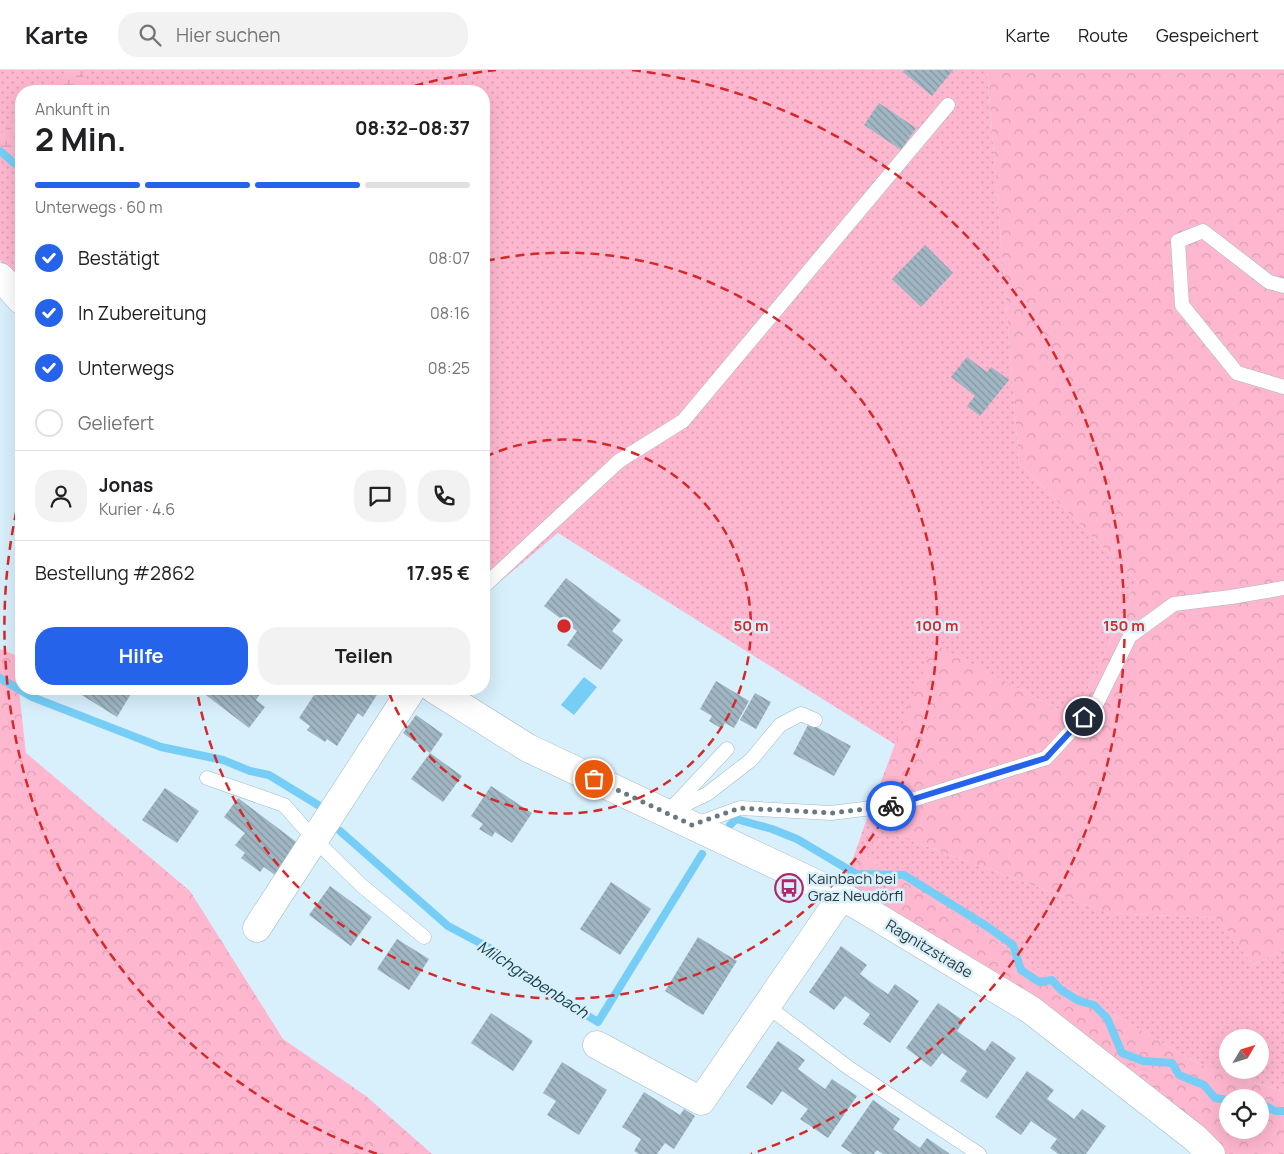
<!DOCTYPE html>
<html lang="de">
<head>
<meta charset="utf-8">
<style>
  body { margin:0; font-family:Manrope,sans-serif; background:#f2f2f2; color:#202124; height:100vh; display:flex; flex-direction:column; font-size:19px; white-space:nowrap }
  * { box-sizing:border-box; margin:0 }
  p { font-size:16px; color:#757577 }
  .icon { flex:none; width:28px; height:28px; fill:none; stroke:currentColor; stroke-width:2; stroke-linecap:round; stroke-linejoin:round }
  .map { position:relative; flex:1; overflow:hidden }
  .side { position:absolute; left:15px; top:15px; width:475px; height:610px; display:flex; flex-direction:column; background:#fff; border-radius:20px; box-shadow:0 5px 20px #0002 }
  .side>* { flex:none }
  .needle { width:32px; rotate:52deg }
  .controls { position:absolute; left:1219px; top:959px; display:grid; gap:10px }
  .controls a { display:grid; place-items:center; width:50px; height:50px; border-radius:50%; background:#fff; box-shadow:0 5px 20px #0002; font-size:25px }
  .pin { position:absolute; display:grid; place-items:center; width:42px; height:42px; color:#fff; margin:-21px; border:2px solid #fff; border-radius:50%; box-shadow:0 1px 5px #0007 }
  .courier { position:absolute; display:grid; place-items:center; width:50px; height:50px; margin:-25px; border:4px solid #2563eb; border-radius:50%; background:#fff; color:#222; box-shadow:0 1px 6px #0007 }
  .head em { font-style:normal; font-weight:700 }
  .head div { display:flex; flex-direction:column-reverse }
  .head { display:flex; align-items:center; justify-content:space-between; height:85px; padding:0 20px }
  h1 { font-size:32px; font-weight:700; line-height:38px }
  .bar { display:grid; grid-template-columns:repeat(4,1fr); gap:8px 5px; align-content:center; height:60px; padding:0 20px }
  .bar i { height:6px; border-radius:4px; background:#e0e0e0 }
  .bar .selected { background:#2563eb }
  .bar p { grid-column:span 4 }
  .line { display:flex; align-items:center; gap:12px; padding:0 20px; border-top:1px solid #e0e0e0 }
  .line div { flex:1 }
  .round { display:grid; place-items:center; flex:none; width:52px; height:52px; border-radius:20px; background:#f2f2f2 }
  ol { padding:0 20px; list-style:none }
  li { display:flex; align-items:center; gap:15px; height:55px }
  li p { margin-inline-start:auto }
  li .icon { padding:5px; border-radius:50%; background:#2563eb; color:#fff; stroke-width:4 }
  li:last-child { color:#757577 }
  li i { width:28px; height:28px; border:2px solid #e0e0e0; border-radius:50% }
  .button { display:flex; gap:10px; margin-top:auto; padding:10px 20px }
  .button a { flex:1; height:58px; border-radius:20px; background:#2563eb; color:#fff; font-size:20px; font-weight:700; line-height:58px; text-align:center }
  .button a+a { background:#f2f2f2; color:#202124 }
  header { display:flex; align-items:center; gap:30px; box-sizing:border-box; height:70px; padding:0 25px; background:#fff; border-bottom:1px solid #e0e0e0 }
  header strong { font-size:24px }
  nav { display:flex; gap:28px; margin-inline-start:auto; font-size:18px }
  .search { width:350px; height:45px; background:#f2f2f2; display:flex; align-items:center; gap:12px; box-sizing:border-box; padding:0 18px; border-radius:20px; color:#757577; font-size:19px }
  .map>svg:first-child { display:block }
  .grass { fill:url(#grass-dots); fill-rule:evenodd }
  .forest { fill:url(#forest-crowns); fill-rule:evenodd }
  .wetland { fill:url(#wetland-marsh) }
  .water { fill:#76cef6 }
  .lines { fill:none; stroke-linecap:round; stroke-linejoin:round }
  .stream { stroke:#76cef6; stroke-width:8 }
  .building { fill:url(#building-back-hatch) }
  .lane-casing { stroke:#a3bac6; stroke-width:15 }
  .street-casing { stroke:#a3bac6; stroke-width:29 }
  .secondary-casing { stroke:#a3bac6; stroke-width:29 }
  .lane { stroke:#fff; stroke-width:14 }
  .street { stroke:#fff; stroke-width:28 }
  .secondary { stroke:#fff; stroke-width:28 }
  .done { stroke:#6a7880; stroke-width:5; stroke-dasharray:0 9 }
  .route { stroke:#2563eb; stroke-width:6 }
  .ring { fill:none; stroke:#d62828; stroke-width:2.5; stroke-dasharray:9 6 }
  .labels { text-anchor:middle; stroke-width:5; stroke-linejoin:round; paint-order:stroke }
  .poi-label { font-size:15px; fill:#2e383d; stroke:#d8f0fc; text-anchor:start }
  .street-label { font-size:15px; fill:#2e383d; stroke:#d8f0fc }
  .water-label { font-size:16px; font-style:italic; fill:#133a4b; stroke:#d8f0fc }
  .centre { fill:#d62828; stroke:#d8f0fc; stroke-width:2.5 }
  .ring-label { font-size:15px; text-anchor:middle; font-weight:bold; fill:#d62828; stroke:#d8f0fc; stroke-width:5; stroke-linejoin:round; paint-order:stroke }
</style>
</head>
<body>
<header>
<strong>Karte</strong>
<div class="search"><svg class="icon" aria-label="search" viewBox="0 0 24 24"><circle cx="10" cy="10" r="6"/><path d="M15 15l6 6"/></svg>Hier suchen</div>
<nav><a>Karte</a><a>Route</a><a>Gespeichert</a></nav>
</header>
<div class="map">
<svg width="1284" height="1084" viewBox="0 0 1284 1084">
  <defs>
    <pattern id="grass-dots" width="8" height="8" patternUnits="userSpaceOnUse" patternTransform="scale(1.25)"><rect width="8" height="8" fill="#feb7cf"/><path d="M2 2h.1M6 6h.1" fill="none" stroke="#da9eb3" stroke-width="1.8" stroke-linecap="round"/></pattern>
    <pattern id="forest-crowns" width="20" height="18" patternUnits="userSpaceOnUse" patternTransform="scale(1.25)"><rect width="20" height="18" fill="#feb7cf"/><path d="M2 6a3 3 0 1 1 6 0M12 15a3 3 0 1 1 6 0" fill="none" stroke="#da9eb3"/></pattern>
    <pattern id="wetland-marsh" width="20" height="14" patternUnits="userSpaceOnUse" patternTransform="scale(1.25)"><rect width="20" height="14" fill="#feb7cf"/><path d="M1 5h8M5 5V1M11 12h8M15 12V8" fill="none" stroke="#da9eb3"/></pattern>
    <pattern id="building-back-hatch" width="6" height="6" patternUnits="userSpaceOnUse" patternTransform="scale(1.25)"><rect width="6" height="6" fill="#a0b7c3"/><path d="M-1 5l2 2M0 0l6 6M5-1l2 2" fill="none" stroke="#8396a0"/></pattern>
  </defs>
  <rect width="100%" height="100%" fill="#d8f0fc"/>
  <!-- grass -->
  <path class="grass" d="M0 0H987L1019 393 1138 512 1074 648 934 574 896 675 558 463 484 525V21H21V212L0 190Z
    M865 754 1109 843 1218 848 1253 895 1284 879V1022L1199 994 1073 921 856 780ZM1228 968H1260V1000H1228Z"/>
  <!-- forest -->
  <path class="forest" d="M987 0H1284V879L1253 895 1218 848 1109 843 865 754 933 573 1074 648 1138 512 1019 393Z
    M0 579 15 585 26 683 190 821 283 969 366 1026 432 1084H0Z
    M856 780 1073 921 1199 994 1284 1022V1084H1191L1155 1051 1003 934 836 838ZM1228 1028H1260V1060H1228Z"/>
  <!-- wetland -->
  <path class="wetland" d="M69 0H82L87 21H43Z
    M21 43V99L0 81V65Z"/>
  <!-- water -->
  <path class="water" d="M584 607 597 617 574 645 561 635Z"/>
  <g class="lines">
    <!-- stream -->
    <path class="stream" d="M0 81 21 99
      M0 608 32 627 161 677 223 690 250 701 269 705 318 735
      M730 755 736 749 772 759 797 769 856 804 904 805 988 857 1013 875 1021 900 1039 912 1052 910 1061 920 1079 931 1094 935 1107 948 1122 983 1143 991 1172 993 1179 1005 1204 1015 1215 1028 1228 1030
      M340 761 448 856 495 881 524 907 598 952 702 784
      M1260 1033 1275 1041H1284"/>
  </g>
  <!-- building -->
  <path class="building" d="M904 0H953L932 26 903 2Z
    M879 33 916 58 901 80 864 55Z
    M925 175 953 203 921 237 892 209Z
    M967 287 987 302 991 297 1009 310 980 346 967 336 975 326 951 307Z
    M566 508 621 550 612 561 623 570 601 600 567 575 577 561 544 536Z
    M716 611 749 631 734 658 725 653 722 659 709 651 712 646 700 639Z
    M72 619H134L117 647Z
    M198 619H259L262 621 256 630 265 637 249 658Z
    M318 619H333L341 624 345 619 380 620 363 647 358 643 337 676 327 669 325 672 307 660 310 656 299 648Z
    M755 623 771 632 756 659 740 650Z
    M416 645 443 664 430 683 403 663Z
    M809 653 851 676 834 706 793 684Z
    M430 683 462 706 443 732 411 709Z
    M491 716 532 743 512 773 495 762 492 767 479 759 483 754 471 746Z
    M165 718 199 741 177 773 142 750Z
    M238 728 299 774 275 805 264 797 260 802 241 788 245 783 235 775 245 763 224 747Z
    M611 812 651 839 620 885 580 859Z
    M330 816 372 847 351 876 309 845Z
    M698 867 737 891 703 945 665 921Z
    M397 869 429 889 409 920 377 899Z
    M841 876 867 895 860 904 872 913 888 924 895 914 919 931 890 973 863 954 870 944 845 926 834 940 809 922Z
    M938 933 964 951 957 961 985 981 992 971 1016 988 987 1029 960 1011 967 1001 942 983 931 997 906 978Z
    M491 943 533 971 513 1001 471 973Z
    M778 971 805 990 798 999 825 1019 832 1009 857 1026 828 1068 800 1049 808 1039 782 1021 772 1035 746 1017Z
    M562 992 607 1020 579 1065 547 1045 556 1031 543 1023Z
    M1027 1001 1054 1020 1047 1029 1058 1037 1074 1049 1082 1039 1106 1056 1086 1084H1058L1050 1078 1057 1069 1031 1051 1021 1065 995 1047Z
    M644 1022 680 1045 684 1039 695 1046 674 1079 665 1073 657 1084H639L634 1081 641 1069 622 1057Z
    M873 1030 900 1049 893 1059 920 1078 927 1068 950 1084H883L877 1080 874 1084H853L841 1076Z"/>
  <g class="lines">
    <defs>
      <path id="lane" d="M1284 216 1269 212 1203 161 1178 171 1182 235 1237 303 1284 317
        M484 516 619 391 683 351 948 35
        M727 679 667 743 707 724 751 690 780 655 801 644 815 650
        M207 708 284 735 314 769 361 815 424 867
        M693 755 740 738 831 743 896 735 1046 688 1097 633 1130 566 1174 534 1231 527 1284 518
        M767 936 849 998 979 1084"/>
      <path id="street" d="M257 858 412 619
        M597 975 701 1031 842 826"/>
      <path id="secondary" d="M0 207 21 230
        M434 619 528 678 842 826 1031 940 1195 1068 1211 1084"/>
    </defs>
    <!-- lane casing -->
    <use href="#lane" class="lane-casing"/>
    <!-- street casing -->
    <use href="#street" class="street-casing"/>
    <!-- secondary casing -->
    <use href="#secondary" class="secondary-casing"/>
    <!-- lane -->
    <use href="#lane" class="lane"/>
    <!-- street -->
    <use href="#street" class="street"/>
    <!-- secondary -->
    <use href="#secondary" class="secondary"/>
  </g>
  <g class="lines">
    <!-- done -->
    <path class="done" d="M594 709 692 755 740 738 832 743 891 736"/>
    <!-- route -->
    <path class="route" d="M891 736 1046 688 1084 647"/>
  </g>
  <!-- distance rings -->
  <g class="ring">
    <path d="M485 387A187 187 0 1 1 388 620"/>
    <path d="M486 191A373 373 0 1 1 197 621"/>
    <path d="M377 1084A560 560 0 0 1 21 421M400 20A560 560 0 0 1 496 0M632 0A560 560 0 0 1 751 1084"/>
  </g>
  <!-- icons -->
  <defs>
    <symbol id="bus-ring" viewBox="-11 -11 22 22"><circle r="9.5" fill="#d8f0fc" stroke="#b02667" stroke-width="1.5"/><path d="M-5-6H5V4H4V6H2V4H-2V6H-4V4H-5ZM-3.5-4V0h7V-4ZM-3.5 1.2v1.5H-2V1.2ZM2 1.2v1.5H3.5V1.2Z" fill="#b02667"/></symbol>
  </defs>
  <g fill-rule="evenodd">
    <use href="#bus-ring" x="773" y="802" width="32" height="32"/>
  </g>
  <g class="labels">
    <!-- poi labels -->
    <g class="poi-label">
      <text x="808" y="814">Kainbach bei<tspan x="808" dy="17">Graz Neudörfl</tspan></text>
    </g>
    <!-- street labels -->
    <g class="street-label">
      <text transform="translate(929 879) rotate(31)" y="5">Ragnitzstraße</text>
    </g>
    <!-- water labels -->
    <g class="water-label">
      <text transform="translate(533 909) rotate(33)" y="6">Milchgrabenbach</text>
    </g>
  </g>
  <circle cx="564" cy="556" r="8" class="centre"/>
  <g class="ring-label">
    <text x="751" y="561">50 m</text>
    <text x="937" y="561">100 m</text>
    <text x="1124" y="561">150 m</text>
  </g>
</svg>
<div class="controls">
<a><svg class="needle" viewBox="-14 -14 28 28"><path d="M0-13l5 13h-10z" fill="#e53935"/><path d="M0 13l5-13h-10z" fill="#757577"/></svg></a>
<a><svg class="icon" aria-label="locate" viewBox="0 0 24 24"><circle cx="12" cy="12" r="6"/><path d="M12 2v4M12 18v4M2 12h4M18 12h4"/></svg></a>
</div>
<div class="pin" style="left:594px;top:709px;background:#ea580c"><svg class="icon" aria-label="bag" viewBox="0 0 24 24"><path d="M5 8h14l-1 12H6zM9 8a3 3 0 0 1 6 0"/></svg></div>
<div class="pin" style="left:1084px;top:647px;background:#1f2937"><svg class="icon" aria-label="home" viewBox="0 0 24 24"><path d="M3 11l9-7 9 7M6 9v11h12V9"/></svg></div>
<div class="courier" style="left:891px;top:736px"><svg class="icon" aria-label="bike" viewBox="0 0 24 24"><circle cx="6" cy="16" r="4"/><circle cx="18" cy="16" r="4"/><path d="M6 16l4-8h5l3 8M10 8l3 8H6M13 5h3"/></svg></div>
<section class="side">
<div class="head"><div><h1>2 Min.</h1><p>Ankunft in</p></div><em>08:32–08:37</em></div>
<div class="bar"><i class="selected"></i><i class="selected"></i><i class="selected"></i><i></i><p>Unterwegs · 60 m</p></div>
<ol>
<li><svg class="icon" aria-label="check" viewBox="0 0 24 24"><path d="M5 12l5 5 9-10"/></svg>Bestätigt<p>08:07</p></li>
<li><svg class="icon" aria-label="check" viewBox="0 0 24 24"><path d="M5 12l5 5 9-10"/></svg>In Zubereitung<p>08:16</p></li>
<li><svg class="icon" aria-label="check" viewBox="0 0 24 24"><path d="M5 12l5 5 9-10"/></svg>Unterwegs<p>08:25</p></li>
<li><i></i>Geliefert</li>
</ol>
<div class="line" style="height:90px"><a class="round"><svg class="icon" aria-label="person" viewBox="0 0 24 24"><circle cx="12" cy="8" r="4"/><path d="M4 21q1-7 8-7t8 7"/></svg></a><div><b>Jonas</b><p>Kurier · 4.6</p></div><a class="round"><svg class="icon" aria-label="chat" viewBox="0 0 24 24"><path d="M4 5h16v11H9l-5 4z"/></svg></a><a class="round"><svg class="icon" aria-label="phone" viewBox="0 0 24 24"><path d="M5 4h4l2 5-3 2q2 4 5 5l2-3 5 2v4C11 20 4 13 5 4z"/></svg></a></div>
<div class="line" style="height:65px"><div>Bestellung #2862</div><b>17.95 €</b></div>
<div class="button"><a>Hilfe</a><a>Teilen</a></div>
</section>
</div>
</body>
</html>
